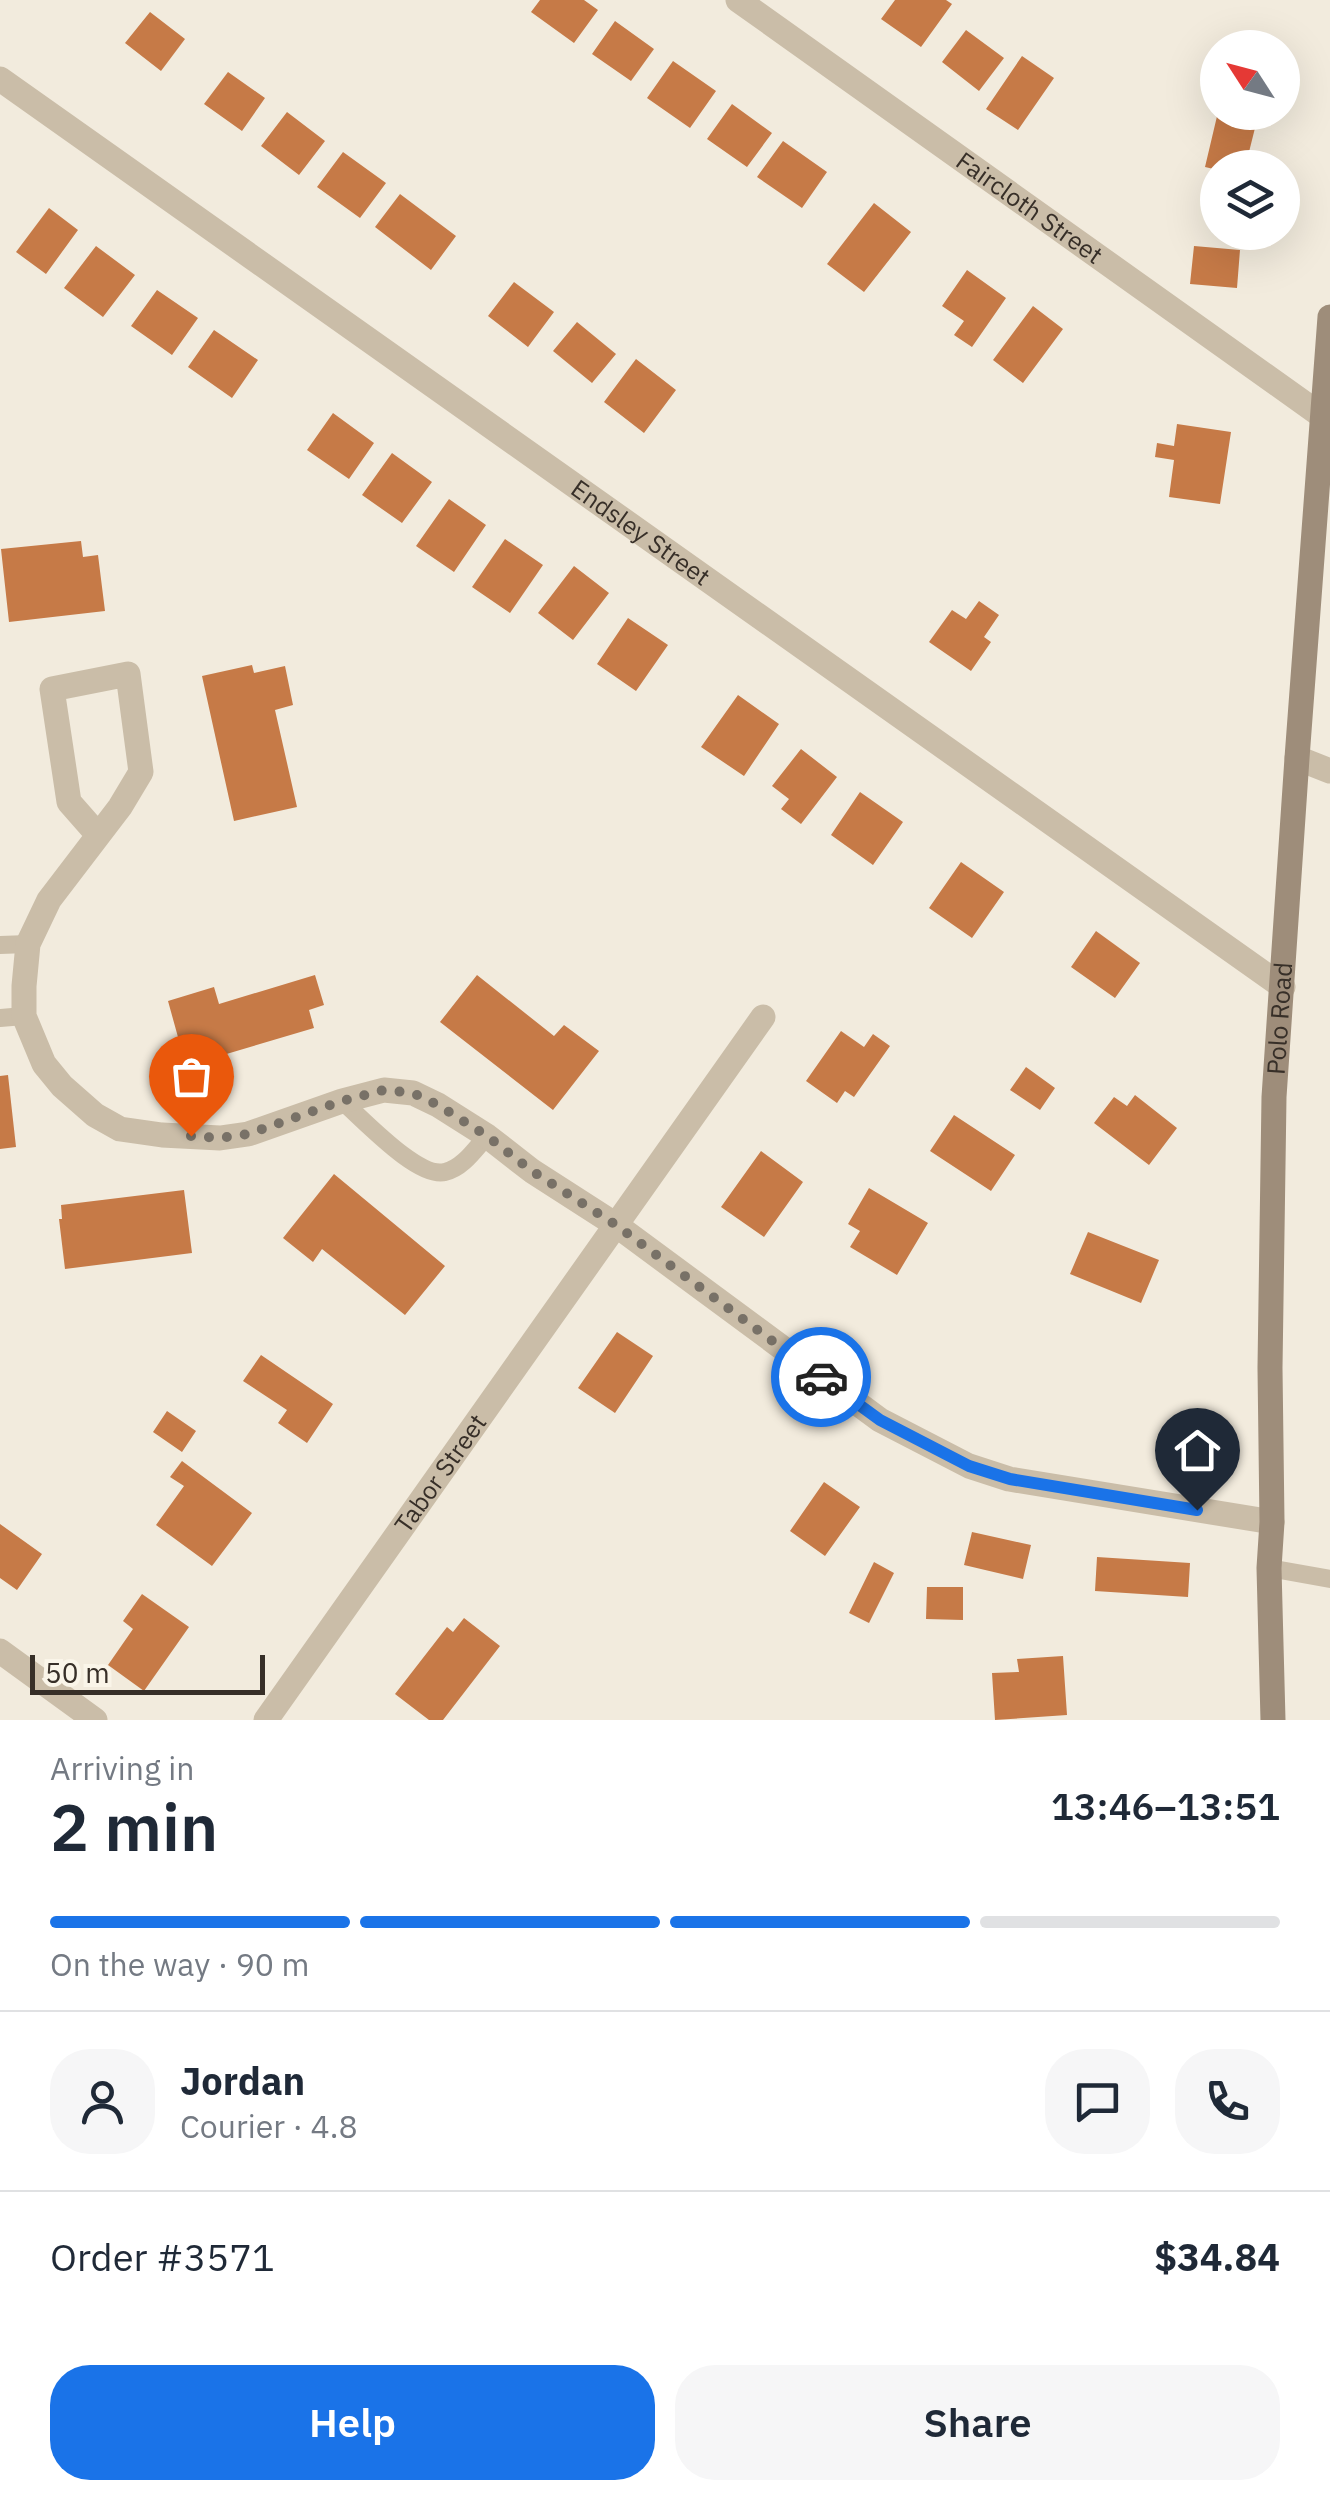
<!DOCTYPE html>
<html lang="en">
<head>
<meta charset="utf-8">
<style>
  body { margin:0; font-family:"IBM Plex Sans",sans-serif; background:#f6f6f7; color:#1f2937; height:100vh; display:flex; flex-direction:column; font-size:38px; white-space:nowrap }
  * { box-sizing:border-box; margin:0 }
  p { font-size:32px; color:#747a83 }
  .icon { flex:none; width:55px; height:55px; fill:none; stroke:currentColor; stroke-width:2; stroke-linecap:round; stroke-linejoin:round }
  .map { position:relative; height:1720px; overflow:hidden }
  .details { display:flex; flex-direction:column; background:#fff; flex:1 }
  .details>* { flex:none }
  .needle { width:65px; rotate:306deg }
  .fabs { position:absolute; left:1200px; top:30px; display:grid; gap:20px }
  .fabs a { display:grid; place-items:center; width:100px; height:100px; border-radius:50%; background:#fff; box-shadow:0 10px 40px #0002; font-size:50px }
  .scale { position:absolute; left:30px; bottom:25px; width:235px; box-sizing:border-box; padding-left:10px; border:5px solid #372f28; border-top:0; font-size:28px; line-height:35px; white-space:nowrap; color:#372f28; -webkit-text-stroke:8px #faf5e9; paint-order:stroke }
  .pin { position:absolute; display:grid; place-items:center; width:85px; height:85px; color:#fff; margin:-102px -42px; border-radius:50% 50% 50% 0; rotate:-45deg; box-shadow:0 0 10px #0007 }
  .pin .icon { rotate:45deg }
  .courier { position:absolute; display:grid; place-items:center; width:100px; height:100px; margin:-50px; border:8px solid #1a73e8; border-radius:50%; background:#fff; color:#222; box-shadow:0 2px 12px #0007 }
  .head em { font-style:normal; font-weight:600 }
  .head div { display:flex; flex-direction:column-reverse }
  .head { display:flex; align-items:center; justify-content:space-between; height:170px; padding:0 50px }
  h1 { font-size:65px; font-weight:600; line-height:75px }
  .bar { display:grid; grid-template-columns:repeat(4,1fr); gap:15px 10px; align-content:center; height:120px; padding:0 50px }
  .bar i { height:12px; border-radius:8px; background:#e0e1e3 }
  .bar .selected { background:#1a73e8 }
  .bar p { grid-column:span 4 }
  .line { display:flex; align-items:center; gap:25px; padding:0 50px; border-top:2px solid #e0e1e3 }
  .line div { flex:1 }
  .round { display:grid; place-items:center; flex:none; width:105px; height:105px; border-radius:40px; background:#f6f6f7 }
  .primary-button { display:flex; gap:20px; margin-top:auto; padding:20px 50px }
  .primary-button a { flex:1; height:115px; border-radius:40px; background:#1a73e8; color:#fff; font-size:40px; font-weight:600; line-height:115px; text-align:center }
  .primary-button a+a { background:#f6f6f7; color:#1f2937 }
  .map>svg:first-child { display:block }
  .building { fill:#c67a47 }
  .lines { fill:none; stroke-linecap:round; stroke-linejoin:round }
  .lane { stroke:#cabda8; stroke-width:18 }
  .street { stroke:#cabda8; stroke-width:25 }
  .secondary { stroke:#9e8d7a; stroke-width:25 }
  .done { stroke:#787167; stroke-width:10; stroke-dasharray:0 18 }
  .route { stroke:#1a73e8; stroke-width:12 }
  .labels { text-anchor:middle; stroke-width:8; stroke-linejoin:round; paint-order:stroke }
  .street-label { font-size:25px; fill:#372f28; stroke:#faf5e9 }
</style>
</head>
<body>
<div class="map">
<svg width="1330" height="1720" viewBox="0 0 1330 1720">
  <rect width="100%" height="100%" fill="#f2ebdd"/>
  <!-- building -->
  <path class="building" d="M540 0H584L598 10 574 43 531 12Z
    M895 0H946L952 4 921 47 881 19Z
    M150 12 185 39 161 71 125 43Z
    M615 21 654 49 631 81 592 54Z
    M966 30 1004 58 979 91 942 62Z
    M1022 56 1054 78 1018 130 986 109Z
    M673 61 716 91 690 128 647 98Z
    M228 72 265 98 242 131 204 104Z
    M732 104 772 133 747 167 707 139Z
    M287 112 325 141 299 175 261 146Z
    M1218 112H1259L1245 168H1218V170L1205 167Z
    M783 141 827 172 802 208 757 177Z
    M343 152 386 183 360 218 317 187Z
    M400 194 456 236 431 270 375 227Z
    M874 203 911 232 864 292 827 264Z
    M49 208 78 230 46 274 16 252Z
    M96 246 135 275 103 317 64 288Z
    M1194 246 1240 250 1237 288 1190 284Z
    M967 270 1006 298 972 347 954 335 964 321 942 306Z
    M514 282 554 312 528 347 488 316Z
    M157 290 198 318 172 355 131 326Z
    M1033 306 1063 329 1023 383 993 360Z
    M577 322 616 354 592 383 553 351Z
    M214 330 258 360 232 398 188 367Z
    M636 359 676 390 644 433 604 402Z
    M333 413 374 443 349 479 307 450Z
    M1177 424 1231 432 1220 504 1169 497 1174 460 1155 457 1157 443 1174 446Z
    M392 453 432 482 402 523 362 495Z
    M449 499 486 525 454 572 416 546Z
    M505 539 543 565 510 613 472 587Z
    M81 541 83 557 98 555 105 611 9 622 1 549Z
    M574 566 609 593 573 640 538 613Z
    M979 601 999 615 984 637 991 642 971 671 929 642 952 610 966 619Z
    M628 618 668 645 636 691 597 664Z
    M252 665 254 673 285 666 293 705 275 710 297 807 234 821 202 676Z
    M738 695 779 724 744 776 701 747Z
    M801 749 837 777 801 824 781 809 789 799 772 786Z
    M860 792 903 822 873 865 831 835Z
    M961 862 1004 892 972 938 929 908Z
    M1096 931 1140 963 1115 998 1071 967Z
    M315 975 324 1005 309 1010 314 1028 186 1066 168 1001 214 987 219 1004Z
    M477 975 554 1036 564 1025 599 1051 553 1110 440 1022Z
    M841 1031 864 1047 873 1034 890 1046 854 1097 845 1091 837 1103 806 1081Z
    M1026 1067 1055 1088 1040 1110 1010 1090Z
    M8 1075 16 1147 0 1149V1076Z
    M1135 1095 1177 1128 1149 1165 1094 1123 1114 1097 1127 1106Z
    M954 1115 1015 1155 991 1191 930 1151Z
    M761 1151 803 1182 764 1237 721 1207Z
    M334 1174 445 1266 405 1315 322 1249 313 1262 283 1238Z
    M869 1188 928 1223 897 1275 850 1247 860 1231 848 1224Z
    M184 1190 192 1253 65 1269 59 1219H62L61 1205Z
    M1088 1232 1159 1260 1141 1303 1070 1274Z
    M617 1332 653 1356 615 1413 578 1388Z
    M261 1355 333 1404 307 1443 278 1423 287 1410 243 1381Z
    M167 1411 196 1431 182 1452 153 1432Z
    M182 1461 252 1513 212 1566 156 1525 184 1486 170 1477Z
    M824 1482 860 1507 825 1556 790 1531Z
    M0 1524 42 1554 17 1590 0 1578Z
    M972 1532 1031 1545 1023 1579 964 1565Z
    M1097 1557 1190 1563 1188 1597 1095 1591Z
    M874 1562 894 1573 869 1623 849 1613Z
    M927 1587H963V1620L926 1619Z
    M142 1594 189 1627 144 1691 108 1665 133 1629 123 1621Z
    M464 1618 500 1646 443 1720H429L395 1694 447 1627 453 1632Z
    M1063 1656 1067 1715 995 1720 992 1673 1019 1672 1017 1659Z"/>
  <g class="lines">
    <!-- lane -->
    <path class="lane" d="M0 945 28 944
      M0 1018 24 1016
      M342 1101C363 1119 418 1179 445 1172 463 1168 475 1149 487 1136
      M1269 1568 1330 1579"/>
    <!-- street -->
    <g class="street">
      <path id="s1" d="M738 0 1322 416"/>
      <path id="s2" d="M0 79 1283 987"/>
      <path d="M1297 758 1330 771"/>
      <path d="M98 835 69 802 52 689 128 674 141 772 120 807 49 900 28 944 24 986V1016L44 1064 62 1086 95 1115 120 1129 162 1135 220 1138 248 1134 342 1101 384 1090 413 1093 438 1105 487 1136 532 1171 616 1225 880 1420 969 1466 1009 1479 1272 1522"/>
      <path d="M0 1651 95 1720"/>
      <path id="s3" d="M266 1720 763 1017"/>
    </g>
    <!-- secondary -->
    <path class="secondary" id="s4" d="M1273 1720 1269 1568 1272 1522 1270 1368 1274 1097 1297 758 1330 317"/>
  </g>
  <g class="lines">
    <!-- done -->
    <path class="done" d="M191 1136 220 1138 248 1134 342 1101 384 1090 413 1093 438 1105 487 1136 532 1171 616 1225 821 1377"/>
    <!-- route -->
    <path class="route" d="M821 1377 880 1420 969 1466 1010 1479 1197 1510"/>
  </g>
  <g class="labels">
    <!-- street labels -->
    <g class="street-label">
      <text dy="9" stroke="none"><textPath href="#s1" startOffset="358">Faircloth Street</textPath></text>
      <text dy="9" stroke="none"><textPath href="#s2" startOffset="785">Endsley Street</textPath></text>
      <text dy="9" stroke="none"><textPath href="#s4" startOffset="702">Polo Road</textPath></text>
      <text dy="9" stroke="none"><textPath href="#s3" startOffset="302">Tabor Street</textPath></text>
    </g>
  </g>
</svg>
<div class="fabs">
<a><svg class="needle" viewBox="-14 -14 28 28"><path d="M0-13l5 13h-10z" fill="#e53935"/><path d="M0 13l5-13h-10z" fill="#747a83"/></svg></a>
<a><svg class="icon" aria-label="layers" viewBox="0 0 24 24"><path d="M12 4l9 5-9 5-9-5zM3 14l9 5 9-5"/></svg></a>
</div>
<div class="scale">50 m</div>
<div class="pin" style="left:191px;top:1136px;background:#ea580c"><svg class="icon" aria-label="bag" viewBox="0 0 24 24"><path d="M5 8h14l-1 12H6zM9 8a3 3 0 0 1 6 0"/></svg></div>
<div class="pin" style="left:1197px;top:1510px;background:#1f2937"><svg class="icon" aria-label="home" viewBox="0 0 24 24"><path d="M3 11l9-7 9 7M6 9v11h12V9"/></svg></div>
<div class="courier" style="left:821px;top:1377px"><svg class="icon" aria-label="car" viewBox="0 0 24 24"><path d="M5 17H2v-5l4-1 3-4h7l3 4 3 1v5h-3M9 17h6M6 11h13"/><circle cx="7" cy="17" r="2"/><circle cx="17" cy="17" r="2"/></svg></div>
</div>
<section class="details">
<div class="head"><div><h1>2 min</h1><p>Arriving in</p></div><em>13:46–13:51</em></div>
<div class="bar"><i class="selected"></i><i class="selected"></i><i class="selected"></i><i></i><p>On the way · 90 m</p></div>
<div class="line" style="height:180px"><a class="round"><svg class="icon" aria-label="person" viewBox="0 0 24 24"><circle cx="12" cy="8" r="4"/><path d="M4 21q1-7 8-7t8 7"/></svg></a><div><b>Jordan</b><p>Courier · 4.8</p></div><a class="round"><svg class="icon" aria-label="chat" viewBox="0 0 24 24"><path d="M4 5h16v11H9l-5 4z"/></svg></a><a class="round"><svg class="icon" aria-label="phone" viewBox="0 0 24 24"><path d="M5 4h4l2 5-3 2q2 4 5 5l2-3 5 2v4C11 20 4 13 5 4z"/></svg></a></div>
<div class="line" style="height:130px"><div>Order #3571</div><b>$34.84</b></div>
<div class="primary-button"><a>Help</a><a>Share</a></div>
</section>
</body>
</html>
